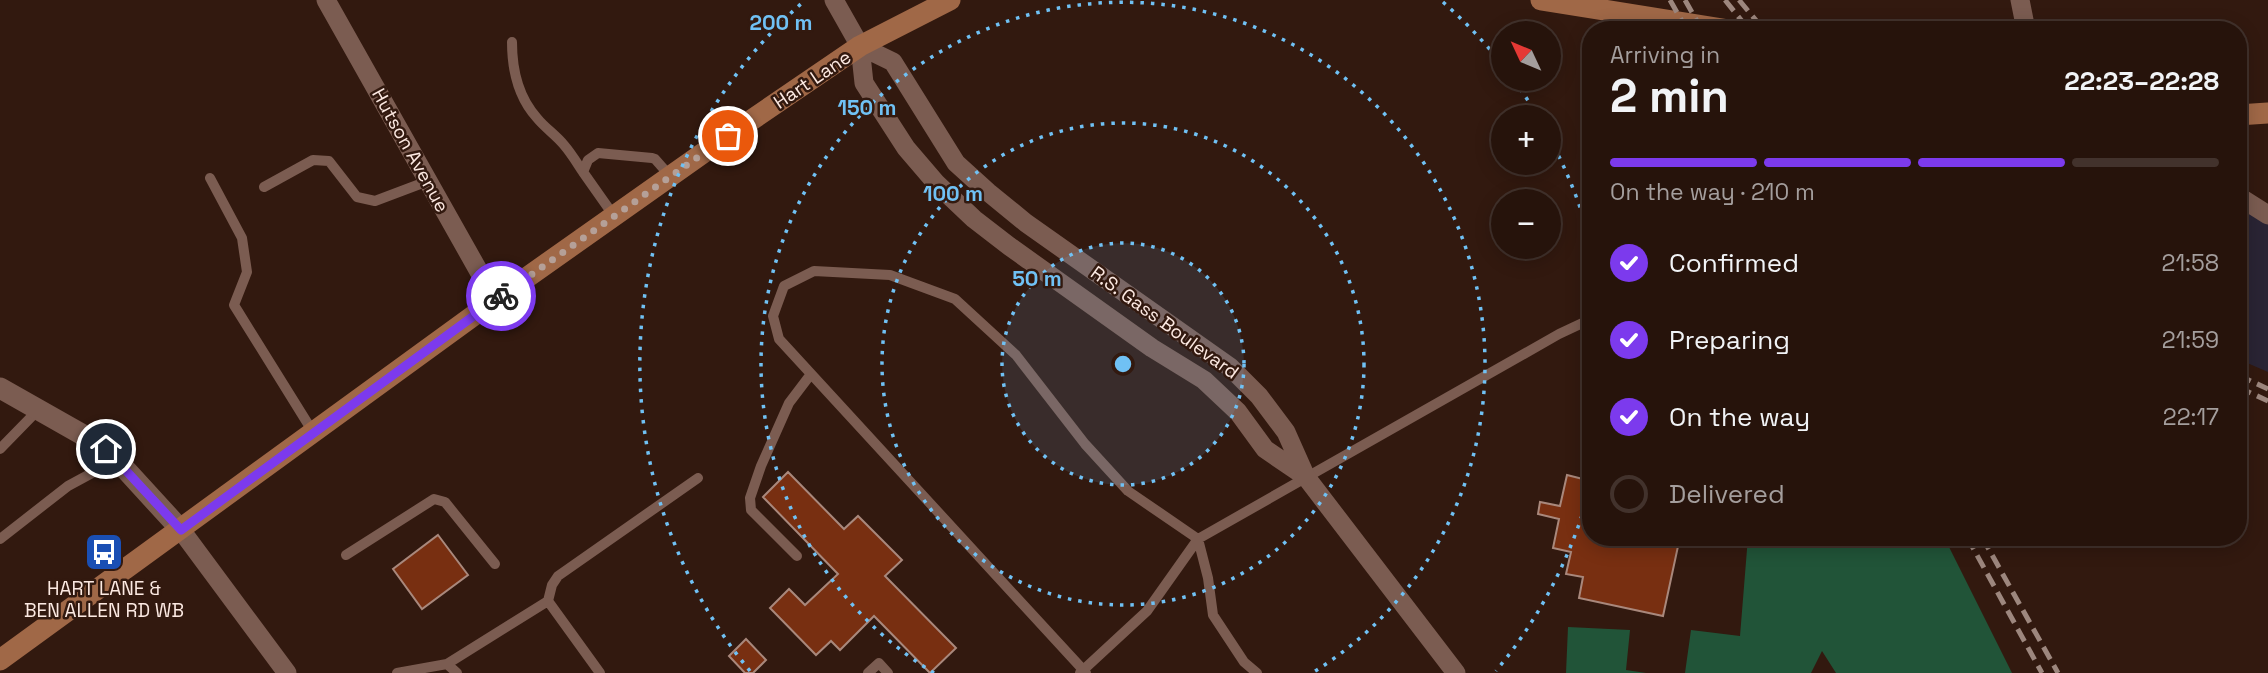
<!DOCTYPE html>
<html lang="en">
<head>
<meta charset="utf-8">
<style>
  body { margin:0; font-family:"Space Grotesk",sans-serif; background:#2e1c14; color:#f1f3f6; height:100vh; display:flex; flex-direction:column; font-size:26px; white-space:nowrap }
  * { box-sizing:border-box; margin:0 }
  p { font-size:23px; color:#a49e9d }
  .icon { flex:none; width:38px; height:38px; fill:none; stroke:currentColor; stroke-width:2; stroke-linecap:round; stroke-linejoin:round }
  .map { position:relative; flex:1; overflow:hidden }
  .details { position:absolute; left:1582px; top:21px; width:665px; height:525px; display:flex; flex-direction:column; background:#26130b; border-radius:28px; box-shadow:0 4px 18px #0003,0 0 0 2px #42322c }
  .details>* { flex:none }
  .needle { width:46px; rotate:314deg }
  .tools { position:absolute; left:1491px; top:21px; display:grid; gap:14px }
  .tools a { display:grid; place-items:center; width:70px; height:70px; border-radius:50%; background:#26130b; box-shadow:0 4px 18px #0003,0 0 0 2px #42322c; font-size:35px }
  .pin { position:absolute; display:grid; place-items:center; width:60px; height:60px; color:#fff; margin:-30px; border:4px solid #fff; border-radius:50%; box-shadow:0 2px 7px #0007 }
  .courier { position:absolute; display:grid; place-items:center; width:70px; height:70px; margin:-35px; border:5px solid #7c3aed; border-radius:50%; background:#fff; color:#222; box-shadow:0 2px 9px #0007 }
  .headline em { font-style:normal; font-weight:700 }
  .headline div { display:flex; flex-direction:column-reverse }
  .headline { display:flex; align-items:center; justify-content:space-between; height:119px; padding:0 28px }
  h1 { font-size:46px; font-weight:700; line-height:52px }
  .bar { display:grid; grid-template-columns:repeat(4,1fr); gap:10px 7px; align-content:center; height:84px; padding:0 28px }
  .bar i { height:9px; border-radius:5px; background:#42322c }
  .bar .on { background:#7c3aed }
  .bar p { grid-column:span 4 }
  ol { padding:0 28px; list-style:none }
  li { display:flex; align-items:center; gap:21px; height:77px }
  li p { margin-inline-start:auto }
  li .icon { padding:7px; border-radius:50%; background:#7c3aed; color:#fff; stroke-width:4 }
  li:last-child { color:#a49e9d }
  li i { width:38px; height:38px; border:4px solid #42322c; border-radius:50% }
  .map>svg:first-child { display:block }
  .commercial { fill:#2a2434 }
  .green { fill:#215438 }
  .building { fill:#782f11; stroke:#a9887c; stroke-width:2 }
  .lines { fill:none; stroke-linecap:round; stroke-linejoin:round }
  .service { stroke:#7b5c51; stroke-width:10 }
  .minor { stroke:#7b5c51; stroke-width:19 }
  .tertiary { stroke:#7b5c51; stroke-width:21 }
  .secondary { stroke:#a06847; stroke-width:21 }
  .rail { stroke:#9d877e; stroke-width:5; stroke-dasharray:14 7; stroke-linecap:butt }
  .done { stroke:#b5a098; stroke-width:7; stroke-dasharray:0 12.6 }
  .route { stroke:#7c3aed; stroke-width:9 }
  .ring { fill:none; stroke:#70c1f4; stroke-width:3.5; stroke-dasharray:3.5 7 }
  .labels { text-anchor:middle; stroke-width:5; stroke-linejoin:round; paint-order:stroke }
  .street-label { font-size:19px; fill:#fce9e2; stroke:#32190f }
  .poi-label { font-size:19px; fill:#fce9e2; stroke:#32190f }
  .centre { fill:#70c1f4; stroke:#32190f; stroke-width:3.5 }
  .ring-label { font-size:21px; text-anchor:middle; font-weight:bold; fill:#70c1f4; stroke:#32190f; stroke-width:5; stroke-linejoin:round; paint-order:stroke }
</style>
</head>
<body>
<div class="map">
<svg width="2268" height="673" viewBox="0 0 2268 673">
  <rect width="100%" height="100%" fill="#32190f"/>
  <!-- commercial -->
  <path class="commercial" d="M2238 196 2268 215V372L2238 359Z"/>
  <!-- green -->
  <path class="green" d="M1748 537H1944L2012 673H1836L1822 651 1811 673H1685L1691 630 1740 636Z
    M1568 627 1630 630 1626 670 1646 673H1566Z"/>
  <!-- building -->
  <path class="building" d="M788 472 844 529 858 516 902 560 885 576 956 648 930 673 874 616 840 650 831 641 816 655 770 608 789 589 805 605 838 574 763 497Z
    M1567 475 1591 481V537H1680L1663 616 1579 598 1583 577 1566 574 1571 552 1553 548 1559 519 1538 514 1540 502 1560 506Z
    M438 535 468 575 422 609 393 569Z
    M746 639 766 660 753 673H745L729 656Z"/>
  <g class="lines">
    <!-- service -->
    <path class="service" d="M512 42C512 69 518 97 537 118 545 128 556 135 564 145 571 153 577 163 583 172
      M210 178 242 238 247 272 234 305 313 432
      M264 187 313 160 329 161 357 197 375 201 428 181
      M614 216 583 172 588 160 598 153 652 158 655 159 670 176
      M0 449 38 410
      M0 539 68 486 116 460
      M346 555 434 499 445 502 495 564
      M797 556 751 510 750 498 761 466 789 403 811 374
      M447 664 548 601
      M397 673 447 664 457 673
      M600 673 548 601 552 585 558 576 698 478
      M868 673 879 663 888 673
      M1080 673 1147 611 1198 539 1559 334 1591 319
      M1086 673 779 339 773 316 784 286 814 271 890 275 955 299 1016 355 1085 444 1128 491 1198 539 1208 578 1213 615 1244 662 1257 673"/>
    <!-- minor -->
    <path class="minor" d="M326 0 495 300
      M834 0 860 46 864 83 906 148 936 183 974 219 1009 246 1152 348 1204 380 1238 412 1265 449 1306 477
      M2020 0 2026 30
      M860 46 893 62 956 163 988 192 1026 223 1230 367 1259 396 1286 432 1306 477 1456 673
      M2238 196 2268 215
      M181 530 287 673"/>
    <!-- tertiary -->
    <path class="tertiary" d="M0 388 106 448 181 530"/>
    <!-- secondary -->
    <path class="secondary" d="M1541 0 1729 30
      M2238 115 2268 113
      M0 660 495 300 706 151 860 46 950 0"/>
    <!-- rail -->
    <path class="rail" d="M1670 0 1687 30
      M1685 0 1702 30
      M1725 0 1749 30
      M1739 0 1764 30
      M2238 375 2268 389
      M2238 387 2268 401
      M1967 537 2042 673
      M1982 537 2058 673"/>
  </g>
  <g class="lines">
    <!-- done -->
    <path class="done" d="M501 296 728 136"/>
    <!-- route -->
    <path class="route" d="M106 449 181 530 501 296"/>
  </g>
  <!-- distance rings -->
  <circle cx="1123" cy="364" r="121" fill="#70c1f4" fill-opacity=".12"/>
  <g class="ring">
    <circle cx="1123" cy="364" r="121"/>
    <circle cx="1123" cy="364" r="241"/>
    <path d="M934 673A362 362 0 1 1 1312 673"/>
    <path d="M1591 485A483 483 0 0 1 1496 671M750 671A483 483 0 0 1 803 2M1443 2A483 483 0 0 1 1501 63M1514 80A483 483 0 0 1 1537 115M1549 137A483 483 0 0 1 1591 243"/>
  </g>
  <!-- icons -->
  <defs>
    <symbol id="bus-square" viewBox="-11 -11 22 22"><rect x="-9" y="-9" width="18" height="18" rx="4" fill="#1a4fb4" stroke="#32190f"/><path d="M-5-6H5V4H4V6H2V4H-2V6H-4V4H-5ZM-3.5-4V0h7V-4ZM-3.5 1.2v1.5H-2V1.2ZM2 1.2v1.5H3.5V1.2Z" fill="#fff"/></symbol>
  </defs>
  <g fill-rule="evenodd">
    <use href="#bus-square" x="82" y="530" width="44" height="44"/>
  </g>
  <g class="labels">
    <!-- street labels -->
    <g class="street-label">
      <text transform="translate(812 79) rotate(-34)" y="7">Hart Lane</text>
      <text transform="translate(411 150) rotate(61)" y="7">Hutson Avenue</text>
      <text transform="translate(1165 322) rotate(36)" y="7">R.S. Gass Boulevard</text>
    </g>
    <!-- poi labels -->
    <g class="poi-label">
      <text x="104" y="595">HART LANE &amp;<tspan x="104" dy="22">BEN ALLEN RD WB</tspan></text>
    </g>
  </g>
  <circle cx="1123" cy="364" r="10" class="centre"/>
  <g class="ring-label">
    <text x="781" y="30">200 m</text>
    <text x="867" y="115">150 m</text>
    <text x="953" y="201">100 m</text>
    <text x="1037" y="286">50 m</text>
  </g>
</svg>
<div class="tools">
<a><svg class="needle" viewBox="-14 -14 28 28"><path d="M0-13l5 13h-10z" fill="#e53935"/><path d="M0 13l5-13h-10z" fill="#a49e9d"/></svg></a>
<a>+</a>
<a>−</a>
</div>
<div class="pin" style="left:728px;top:136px;background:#ea580c"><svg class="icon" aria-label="bag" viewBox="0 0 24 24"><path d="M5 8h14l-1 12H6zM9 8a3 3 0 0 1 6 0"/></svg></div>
<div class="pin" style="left:106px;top:449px;background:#1f2937"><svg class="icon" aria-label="home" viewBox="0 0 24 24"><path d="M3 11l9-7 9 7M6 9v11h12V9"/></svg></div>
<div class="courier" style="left:501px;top:296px"><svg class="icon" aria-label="bike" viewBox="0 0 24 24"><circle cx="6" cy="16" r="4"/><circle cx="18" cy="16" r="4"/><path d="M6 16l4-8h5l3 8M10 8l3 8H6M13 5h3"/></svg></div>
<section class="details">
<div class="headline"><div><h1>2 min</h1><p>Arriving in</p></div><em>22:23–22:28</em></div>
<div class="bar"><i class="on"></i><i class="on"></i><i class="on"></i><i></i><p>On the way · 210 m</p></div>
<ol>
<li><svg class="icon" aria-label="check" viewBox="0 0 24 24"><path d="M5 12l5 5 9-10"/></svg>Confirmed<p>21:58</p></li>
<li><svg class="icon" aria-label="check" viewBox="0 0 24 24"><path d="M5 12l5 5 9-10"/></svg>Preparing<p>21:59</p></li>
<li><svg class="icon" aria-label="check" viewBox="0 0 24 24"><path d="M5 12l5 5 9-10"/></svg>On the way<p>22:17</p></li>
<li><i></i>Delivered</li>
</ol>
</section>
</div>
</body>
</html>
